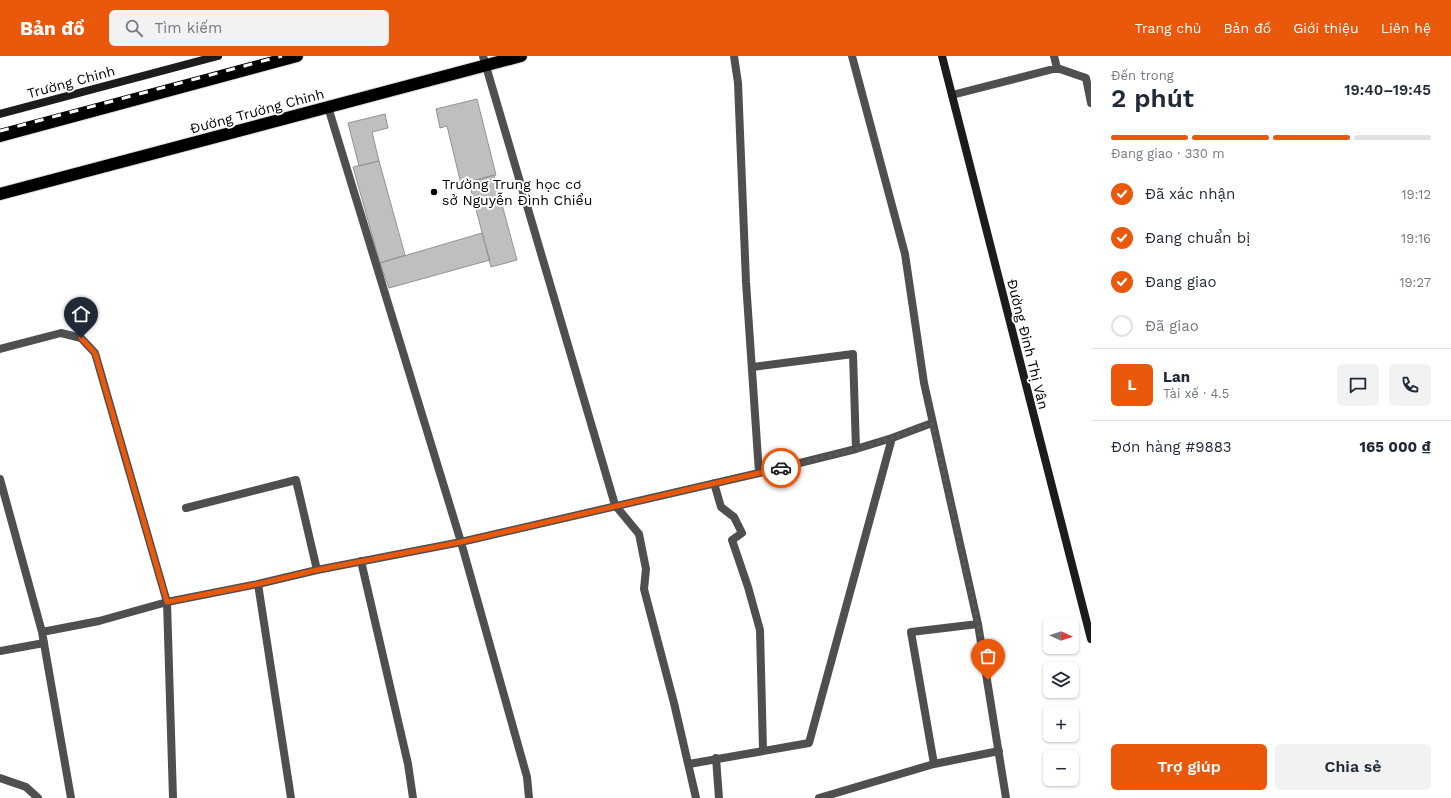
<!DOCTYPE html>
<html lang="vi">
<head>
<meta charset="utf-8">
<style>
  body { margin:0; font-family:"Work Sans",sans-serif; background:#f2f2f3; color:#1f2937; height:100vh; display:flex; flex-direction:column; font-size:15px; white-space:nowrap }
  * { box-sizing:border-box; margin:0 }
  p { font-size:13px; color:#747a83 }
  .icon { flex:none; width:22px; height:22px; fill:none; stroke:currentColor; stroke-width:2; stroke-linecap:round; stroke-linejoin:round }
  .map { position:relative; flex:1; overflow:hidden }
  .details { display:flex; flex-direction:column; background:#fff; width:360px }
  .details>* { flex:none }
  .needle { width:26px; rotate:93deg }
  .buttons { position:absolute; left:1043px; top:562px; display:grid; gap:8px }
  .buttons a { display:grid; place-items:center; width:36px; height:36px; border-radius:6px; background:#fff; box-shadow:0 1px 3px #0004; font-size:20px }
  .pin { position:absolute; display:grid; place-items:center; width:34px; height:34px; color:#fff; margin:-41px -17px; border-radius:50% 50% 50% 0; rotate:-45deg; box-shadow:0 0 4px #0007 }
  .pin .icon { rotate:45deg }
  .courier { position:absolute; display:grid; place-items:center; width:40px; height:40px; margin:-20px; border:3px solid #ea580c; border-radius:50%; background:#fff; color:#222; box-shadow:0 1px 5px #0007 }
  .summary em { font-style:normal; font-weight:600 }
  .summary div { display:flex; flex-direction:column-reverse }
  .summary { display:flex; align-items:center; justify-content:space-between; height:68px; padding:0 20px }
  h1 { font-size:26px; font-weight:600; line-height:30px }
  .bar { display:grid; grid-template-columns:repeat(4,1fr); gap:6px 4px; align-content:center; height:48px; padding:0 20px }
  .bar i { height:5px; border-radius:3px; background:#e0e1e3 }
  .bar .active { background:#ea580c }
  .bar p { grid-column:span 4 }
  .line { display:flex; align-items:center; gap:10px; padding:0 20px; border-top:1px solid #e0e1e3 }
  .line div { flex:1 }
  .round { display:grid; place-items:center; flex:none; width:42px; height:42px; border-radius:6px; background:#f2f2f3 }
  ol { padding:0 20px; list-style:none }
  li { display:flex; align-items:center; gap:12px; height:44px }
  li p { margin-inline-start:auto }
  li .icon { padding:4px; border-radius:50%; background:#ea580c; color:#fff; stroke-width:4 }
  li:last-child { color:#747a83 }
  li i { width:22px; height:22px; border:2px solid #e0e1e3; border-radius:50% }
  .button { display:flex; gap:8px; margin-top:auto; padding:8px 20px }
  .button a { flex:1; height:46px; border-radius:6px; background:#ea580c; color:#fff; font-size:16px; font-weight:600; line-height:46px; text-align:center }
  .button a+a { background:#f2f2f3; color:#1f2937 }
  header { display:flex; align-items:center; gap:24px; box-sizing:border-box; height:56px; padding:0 20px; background:#ea580c; color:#fff }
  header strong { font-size:19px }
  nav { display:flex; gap:22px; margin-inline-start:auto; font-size:14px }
  .search { width:280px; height:36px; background:#f2f2f3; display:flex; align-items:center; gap:10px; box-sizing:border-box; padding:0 14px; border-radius:6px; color:#747a83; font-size:15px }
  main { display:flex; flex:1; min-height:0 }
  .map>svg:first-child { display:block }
  .building { fill:#bfbfbf; stroke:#939393 }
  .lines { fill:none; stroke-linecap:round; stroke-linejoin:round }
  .highway-casing { stroke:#dbdbdb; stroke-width:14 }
  .lane { stroke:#4f4f4f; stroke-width:8 }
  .street { stroke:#4f4f4f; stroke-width:8 }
  .secondary { stroke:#1c1c1c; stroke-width:8 }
  .highway { stroke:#000; stroke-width:12 }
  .rail-casing { stroke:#000; stroke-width:4.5 }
  .rail { stroke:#fff; stroke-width:3; stroke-dasharray:9; stroke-linecap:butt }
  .done { stroke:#595959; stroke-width:4; stroke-dasharray:0 7.2 }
  .route { stroke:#ea580c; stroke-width:5 }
  .poi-dot { fill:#000; stroke:#fff; stroke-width:1.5 }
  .labels { text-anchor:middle; stroke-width:4; stroke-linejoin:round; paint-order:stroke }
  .street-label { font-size:14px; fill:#000; stroke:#fff }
  .poi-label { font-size:14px; fill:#000; stroke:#fff; text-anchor:start }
</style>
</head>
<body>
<header>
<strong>Bản đồ</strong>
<div class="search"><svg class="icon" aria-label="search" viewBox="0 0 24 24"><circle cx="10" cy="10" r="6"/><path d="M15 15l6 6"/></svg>Tìm kiếm</div>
<nav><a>Trang chủ</a><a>Bản đồ</a><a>Giới thiệu</a><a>Liên hệ</a></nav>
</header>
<main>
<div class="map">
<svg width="1091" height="742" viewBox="0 0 1091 742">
  <rect width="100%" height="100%" fill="#fff"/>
  <!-- building -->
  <path class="building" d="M477 43 496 119 461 128 447 70 440 72 436 53Z
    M385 58 388 72 372 76 379 105 359 110 348 67Z
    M379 105 405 199 380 207 353 111Z
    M494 119 517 204 491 211 469 126Z
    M482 177 490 204 389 232 380 207Z"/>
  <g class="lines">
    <defs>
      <path id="highway" d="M0 80 297 0
        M0 138 521 0"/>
    </defs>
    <!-- highway casing -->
    <use href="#highway" class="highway-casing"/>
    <!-- lane -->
    <path class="lane" d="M0 595 44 587"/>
    <!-- street -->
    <path class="street" d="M483 0 615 449 639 478 646 513 644 533 674 647 696 742
      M734 0 738 27 746 226 759 417
      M852 0 905 198 924 327 978 568 1006 742
      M1054 0 1057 12
      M952 39 1057 12 1086 22 1091 47
      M328 51 461 486 527 721 529 742
      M0 293 61 277 81 282 95 297 167 546 173 742
      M753 311 853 298 856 393
      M0 423 42 576 71 742
      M714 427 721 451 734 461 742 477 732 484 748 531 760 574 763 694
      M186 452 296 424 317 514
      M361 505 408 708 413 742
      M258 528 291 742
      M42 576 99 565 167 546 258 528 317 514 461 486 759 417 856 393 892 382 932 367
      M716 702 719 742
      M689 708 809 687 892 382
      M934 708 911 576 978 568
      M0 722 26 731 38 742
      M819 742 934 708 999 695"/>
    <!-- secondary -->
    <path class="secondary" d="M942 0 1091 583
      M0 58 218 0"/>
    <!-- highway -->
    <use href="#highway" class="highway"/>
    <defs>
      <path id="rail" d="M0 75 282 0"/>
    </defs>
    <!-- rail casing -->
    <use href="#rail" class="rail-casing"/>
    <!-- rail -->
    <use href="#rail" class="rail"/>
  </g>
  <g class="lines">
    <!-- done -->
    <path class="done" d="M781 412 868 390 932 367 978 568 988 624"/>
    <!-- route -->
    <path class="route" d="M81 282 95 297 167 546 258 528 317 514 461 486 781 412"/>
  </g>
  <!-- markers -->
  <circle class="poi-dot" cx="434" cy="136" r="4"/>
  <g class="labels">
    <!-- street labels -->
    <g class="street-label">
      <text transform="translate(71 26) rotate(-15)" y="5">Trường Chinh</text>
      <text transform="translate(257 55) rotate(-15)" y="5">Đường Trường Chinh</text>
      <text transform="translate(1028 288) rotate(76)" y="5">Đường Đinh Thị Vân</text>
    </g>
    <!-- poi labels -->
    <g class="poi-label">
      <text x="442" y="133">Trường Trung học cơ<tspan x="442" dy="16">sở Nguyễn Đình Chiểu</tspan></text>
    </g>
  </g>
</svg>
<div class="buttons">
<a><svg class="needle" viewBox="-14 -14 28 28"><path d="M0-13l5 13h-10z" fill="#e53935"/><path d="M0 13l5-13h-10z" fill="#747a83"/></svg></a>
<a><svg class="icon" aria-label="layers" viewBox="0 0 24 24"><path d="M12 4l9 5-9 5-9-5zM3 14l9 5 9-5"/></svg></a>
<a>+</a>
<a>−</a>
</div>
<div class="pin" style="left:988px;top:624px;background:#ea580c"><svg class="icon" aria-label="bag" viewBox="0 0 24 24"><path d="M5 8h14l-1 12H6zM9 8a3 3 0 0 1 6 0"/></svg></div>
<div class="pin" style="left:81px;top:282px;background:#1f2937"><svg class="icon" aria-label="home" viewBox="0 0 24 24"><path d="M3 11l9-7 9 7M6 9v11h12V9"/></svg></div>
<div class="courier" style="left:781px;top:412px"><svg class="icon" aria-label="car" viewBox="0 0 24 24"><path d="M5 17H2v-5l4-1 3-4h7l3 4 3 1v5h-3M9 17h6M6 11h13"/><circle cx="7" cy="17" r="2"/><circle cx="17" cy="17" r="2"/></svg></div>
</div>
<section class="details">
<div class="summary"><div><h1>2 phút</h1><p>Đến trong</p></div><em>19:40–19:45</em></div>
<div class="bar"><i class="active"></i><i class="active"></i><i class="active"></i><i></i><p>Đang giao · 330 m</p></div>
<ol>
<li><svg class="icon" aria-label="check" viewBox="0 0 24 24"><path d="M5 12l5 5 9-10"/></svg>Đã xác nhận<p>19:12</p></li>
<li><svg class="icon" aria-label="check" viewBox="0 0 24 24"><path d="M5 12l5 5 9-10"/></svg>Đang chuẩn bị<p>19:16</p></li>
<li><svg class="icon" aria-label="check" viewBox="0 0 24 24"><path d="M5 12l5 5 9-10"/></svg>Đang giao<p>19:27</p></li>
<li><i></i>Đã giao</li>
</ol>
<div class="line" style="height:72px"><b class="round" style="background:#ea580c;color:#fff">L</b><div><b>Lan</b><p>Tài xế · 4.5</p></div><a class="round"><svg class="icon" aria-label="chat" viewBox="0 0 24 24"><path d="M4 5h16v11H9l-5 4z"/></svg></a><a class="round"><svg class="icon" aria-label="phone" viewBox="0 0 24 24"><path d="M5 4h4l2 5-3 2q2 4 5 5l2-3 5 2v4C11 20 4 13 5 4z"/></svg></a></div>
<div class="line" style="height:52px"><div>Đơn hàng #9883</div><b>165 000 ₫</b></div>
<div class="button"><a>Trợ giúp</a><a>Chia sẻ</a></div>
</section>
</main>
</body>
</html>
